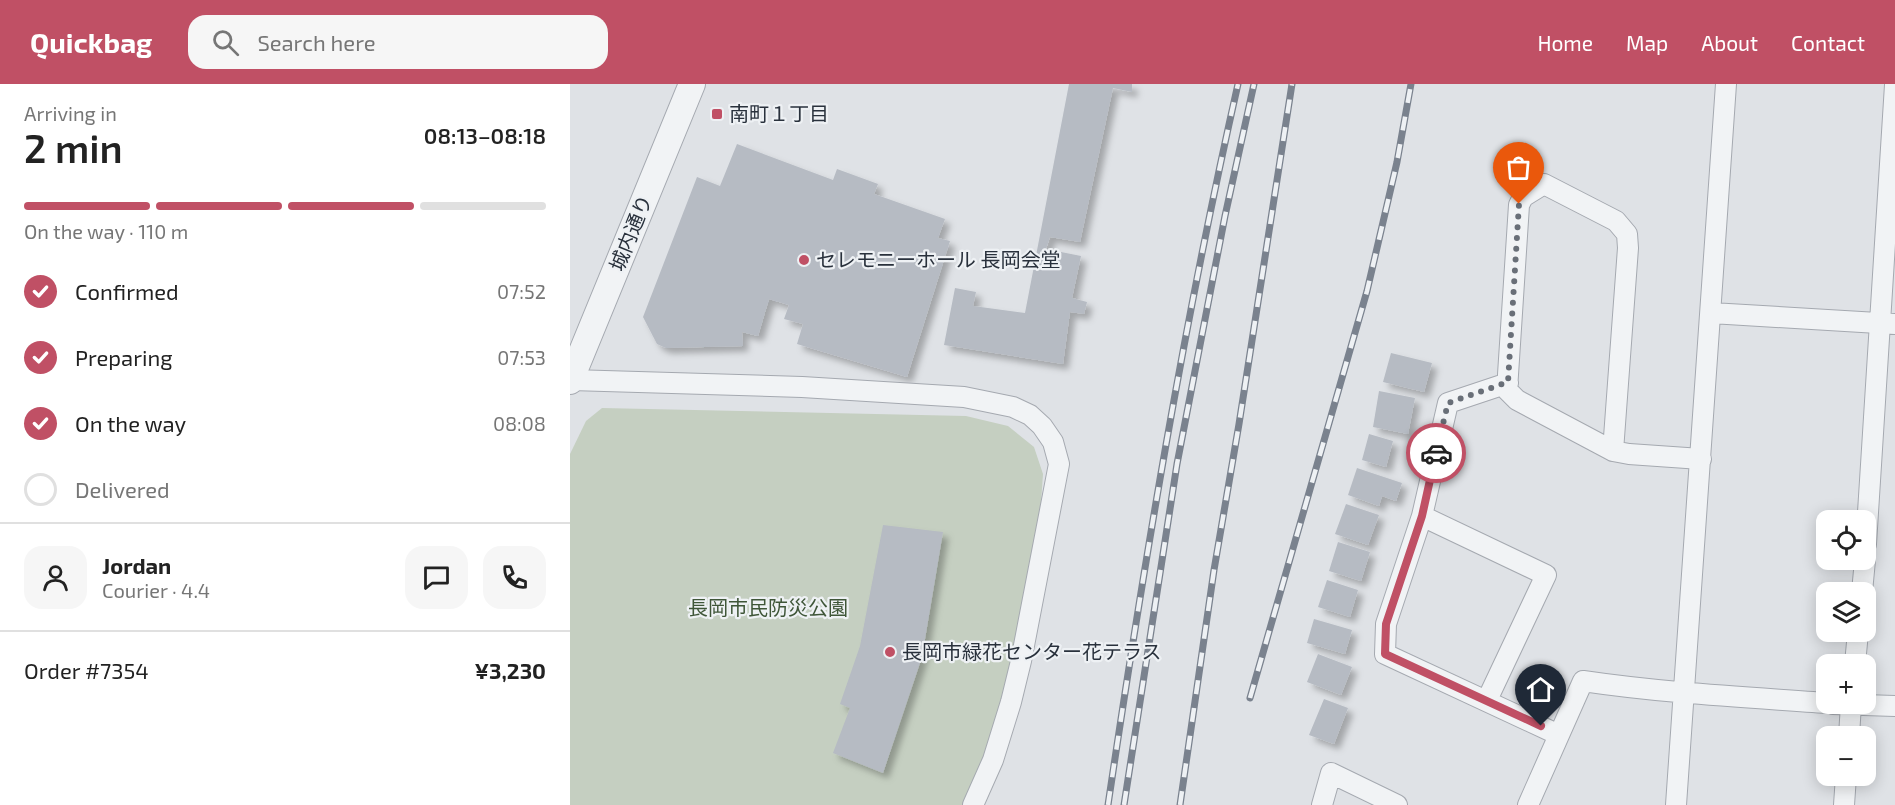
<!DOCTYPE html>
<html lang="en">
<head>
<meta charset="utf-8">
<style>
  body { margin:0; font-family:"Exo 2","Noto Sans JP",sans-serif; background:#f6f6f6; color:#222; height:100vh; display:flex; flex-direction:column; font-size:22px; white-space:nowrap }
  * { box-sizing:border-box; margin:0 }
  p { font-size:20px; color:#767676 }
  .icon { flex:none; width:33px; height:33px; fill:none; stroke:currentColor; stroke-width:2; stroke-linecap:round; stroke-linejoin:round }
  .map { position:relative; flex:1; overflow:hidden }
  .side { display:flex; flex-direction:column; background:#fff; width:570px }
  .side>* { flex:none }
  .tools { position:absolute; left:1246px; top:426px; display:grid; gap:12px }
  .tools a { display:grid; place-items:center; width:60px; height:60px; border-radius:12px; background:#fff; box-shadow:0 3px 15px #0003; font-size:30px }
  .pin { position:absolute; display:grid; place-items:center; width:51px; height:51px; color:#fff; margin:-62px -26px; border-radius:50% 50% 50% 0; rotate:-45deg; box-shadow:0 0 6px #0007 }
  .pin .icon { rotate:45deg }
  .courier { position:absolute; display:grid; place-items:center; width:60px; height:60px; margin:-30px; border:4px solid #c05065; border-radius:50%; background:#fff; color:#222; box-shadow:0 2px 8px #0007 }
  .headline em { font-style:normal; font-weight:600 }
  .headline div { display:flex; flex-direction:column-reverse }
  .headline { display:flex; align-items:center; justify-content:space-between; height:102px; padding:0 24px }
  h1 { font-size:39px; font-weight:600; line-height:45px }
  .bar { display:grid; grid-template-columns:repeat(4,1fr); gap:9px 6px; align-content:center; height:72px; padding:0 24px }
  .bar i { height:8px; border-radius:4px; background:#e0e0e0 }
  .bar .on { background:#c05065 }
  .bar p { grid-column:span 4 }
  .line { display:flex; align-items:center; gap:15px; padding:0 24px; border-top:2px solid #e0e0e0 }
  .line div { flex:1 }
  .round { display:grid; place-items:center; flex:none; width:63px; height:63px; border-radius:18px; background:#f6f6f6 }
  ol { padding:0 24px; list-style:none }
  li { display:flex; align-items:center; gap:18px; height:66px }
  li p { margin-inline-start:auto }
  li .icon { padding:6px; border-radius:50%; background:#c05065; color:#fff; stroke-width:4 }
  li:last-child { color:#767676 }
  li i { width:33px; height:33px; border:3px solid #e0e0e0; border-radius:50% }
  header { display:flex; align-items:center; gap:36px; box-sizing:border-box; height:84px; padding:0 30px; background:#c05065; color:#fff }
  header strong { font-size:28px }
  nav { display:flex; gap:33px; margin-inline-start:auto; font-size:21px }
  .search { width:420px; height:54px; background:#f6f6f6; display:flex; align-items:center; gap:15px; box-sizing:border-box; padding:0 21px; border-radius:18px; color:#767676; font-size:22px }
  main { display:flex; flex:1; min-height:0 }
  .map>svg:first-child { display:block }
  .green { fill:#c5cfc1 }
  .building { fill:#b6bbc3; filter:url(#shadow) }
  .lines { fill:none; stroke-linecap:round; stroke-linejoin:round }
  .minor-casing { stroke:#a5a9b0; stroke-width:22 }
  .tertiary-casing { stroke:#a5a9b0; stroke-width:28 }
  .minor { stroke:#f1f3f5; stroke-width:20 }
  .tertiary { stroke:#f1f3f5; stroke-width:26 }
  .rail-casing { stroke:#7a828e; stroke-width:7 }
  .rail { stroke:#eef1f4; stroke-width:4.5; stroke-dasharray:14; stroke-linecap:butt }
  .done { stroke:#696f78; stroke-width:6; stroke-dasharray:0 10.8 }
  .route { stroke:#c05065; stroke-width:8 }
  .poi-dot { fill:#c05065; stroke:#eef1f4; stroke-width:2 }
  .labels { text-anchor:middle; stroke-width:4.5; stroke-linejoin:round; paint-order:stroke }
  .poi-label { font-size:20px; fill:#29313c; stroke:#eef1f4; text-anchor:start }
  .street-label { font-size:20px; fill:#29313c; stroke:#eef1f4 }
  .park-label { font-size:20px; fill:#3f5638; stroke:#eef1f4 }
</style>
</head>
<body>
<header>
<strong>Quickbag</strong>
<div class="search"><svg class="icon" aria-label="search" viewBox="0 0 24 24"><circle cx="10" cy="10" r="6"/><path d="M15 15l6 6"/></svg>Search here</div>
<nav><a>Home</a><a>Map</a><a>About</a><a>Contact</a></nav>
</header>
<main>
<section class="side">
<div class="headline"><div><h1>2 min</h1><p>Arriving in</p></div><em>08:13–08:18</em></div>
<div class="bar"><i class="on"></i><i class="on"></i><i class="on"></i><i></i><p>On the way · 110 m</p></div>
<ol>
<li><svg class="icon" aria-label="check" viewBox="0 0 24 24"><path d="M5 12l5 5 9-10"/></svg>Confirmed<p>07:52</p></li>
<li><svg class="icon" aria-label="check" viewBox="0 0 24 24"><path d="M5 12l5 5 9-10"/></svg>Preparing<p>07:53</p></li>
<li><svg class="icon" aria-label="check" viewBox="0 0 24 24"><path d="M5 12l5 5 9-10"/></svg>On the way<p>08:08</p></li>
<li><i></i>Delivered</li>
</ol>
<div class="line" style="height:108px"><a class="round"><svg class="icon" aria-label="person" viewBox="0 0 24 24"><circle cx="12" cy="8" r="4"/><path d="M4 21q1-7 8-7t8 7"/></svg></a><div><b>Jordan</b><p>Courier · 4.4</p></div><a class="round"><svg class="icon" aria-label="chat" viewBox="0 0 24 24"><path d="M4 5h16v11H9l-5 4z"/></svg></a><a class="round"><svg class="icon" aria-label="phone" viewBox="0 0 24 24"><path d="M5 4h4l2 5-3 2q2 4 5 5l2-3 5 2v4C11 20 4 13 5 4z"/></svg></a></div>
<div class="line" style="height:78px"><div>Order #7354</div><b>¥3,230</b></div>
</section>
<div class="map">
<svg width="1325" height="721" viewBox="0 0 1325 721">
  <defs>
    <filter id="shadow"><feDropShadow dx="5.5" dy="5.5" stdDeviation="3" flood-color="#0004"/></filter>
  </defs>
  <rect width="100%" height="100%" fill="#dfe2e6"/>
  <!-- green -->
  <path class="green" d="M32 324 396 332 438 342 464 363 473 390 470 433 432 621 410 682 393 721H0V370L16 337Z"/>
  <!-- building -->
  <path class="building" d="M499 0H562V8L543 4 510 158 480 153 476 165 511 172 502 214 517 218 514 230 500 228 493 280 374 261 385 204 406 208 403 222 455 229Z
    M167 60 263 96 267 85 308 100 304 110 375 135 368 154 380 157 337 293 227 260 233 240 214 235 219 221 199 215 188 252 172 248 173 262 96 264 87 260 73 233 127 93 150 102Z
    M821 269 862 279 854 308 813 298Z
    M809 307 845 314 838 350 803 343Z
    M799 350 823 357 816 383 792 376Z
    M787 384 832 399 826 417 812 412 809 422 778 411Z
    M776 420 809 431 798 461 765 450Z
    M313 441 373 448 352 573 313 689 263 669 280 624 270 620 290 562Z
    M768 458 800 468 791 497 759 487Z
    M757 496 788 506 780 533 748 523Z
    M744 535 782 546 775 570 737 559Z
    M748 570 782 583 771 611 737 598Z
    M754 615 778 624 764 660 739 651Z"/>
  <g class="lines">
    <defs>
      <path id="minor" d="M1141 229 1325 240
        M1 296 232 303 394 313 443 323 460 331 472 342 483 358 489 380 451 577 441 618 423 676 403 721
        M938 299 878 319 852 432 816 540 815 570 989 651
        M1043 367 1058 164 1057 150 1046 137 974 100 953 113 949 121 937 306 947 316 1043 367 1059 370 1131 375
        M852 432 976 491 917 616
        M1296 460 1325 1
        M1292 508 1295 476
        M1285 580 1288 548
        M1263 620 1325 622
        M1279 652 1281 620
        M752 721 761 689 827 721
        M958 721 1013 597C1094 609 1175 613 1257 619
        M1106 721 1156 0
        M1274 721 1276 692"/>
      <path id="tertiary" d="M0 297 122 0"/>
    </defs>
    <!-- minor casing -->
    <use href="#minor" class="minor-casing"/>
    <!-- tertiary casing -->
    <use href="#tertiary" class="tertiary-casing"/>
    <!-- minor -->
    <use href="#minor" class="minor"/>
    <!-- tertiary -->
    <use href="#tertiary" class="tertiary"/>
    <defs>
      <path id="rail" d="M680 614 797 207 827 78 841 0
        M538 721C574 479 614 239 668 0
        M554 721 607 380 655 132 684 0
        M610 721 644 486 669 340 722 0"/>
    </defs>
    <!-- rail casing -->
    <use href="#rail" class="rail-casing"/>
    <!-- rail -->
    <use href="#rail" class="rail"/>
  </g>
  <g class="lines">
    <!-- done -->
    <path class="done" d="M866 369 878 319 938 298 949 120"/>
    <!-- route -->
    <path class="route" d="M866 369 852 432 816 540 815 570 971 642"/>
  </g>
  <!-- markers -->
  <g class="poi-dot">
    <rect x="141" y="24" width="12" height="12" rx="3"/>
    <circle cx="234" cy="176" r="6"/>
    <circle cx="320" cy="568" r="6"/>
  </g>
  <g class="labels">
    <!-- poi labels -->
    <g class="poi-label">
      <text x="159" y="37">南町１丁目</text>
      <text x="246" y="183">セレモニーホール 長岡会堂</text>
      <text x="332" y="575">長岡市緑花センター花テラス</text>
    </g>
    <!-- street labels -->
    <g class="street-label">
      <text transform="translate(61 149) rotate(-68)" y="7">城内通り</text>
    </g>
    <!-- park labels -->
    <g class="park-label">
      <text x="198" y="531">長岡市民防災公園</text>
    </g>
  </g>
</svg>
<div class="tools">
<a><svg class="icon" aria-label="locate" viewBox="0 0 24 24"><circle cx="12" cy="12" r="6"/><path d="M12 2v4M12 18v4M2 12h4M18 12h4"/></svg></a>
<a><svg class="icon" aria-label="layers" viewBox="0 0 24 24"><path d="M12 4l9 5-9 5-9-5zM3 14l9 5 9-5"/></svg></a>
<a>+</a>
<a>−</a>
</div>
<div class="pin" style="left:949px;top:120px;background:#ea580c"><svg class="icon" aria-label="bag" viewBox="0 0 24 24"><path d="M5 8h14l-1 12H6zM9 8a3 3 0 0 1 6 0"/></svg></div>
<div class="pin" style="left:971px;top:642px;background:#1f2937"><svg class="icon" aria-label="home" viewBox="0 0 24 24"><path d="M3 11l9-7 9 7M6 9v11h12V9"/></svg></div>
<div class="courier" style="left:866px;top:369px"><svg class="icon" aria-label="car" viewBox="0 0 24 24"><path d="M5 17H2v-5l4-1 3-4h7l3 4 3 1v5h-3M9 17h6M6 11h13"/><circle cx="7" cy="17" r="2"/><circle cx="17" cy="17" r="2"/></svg></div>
</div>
</main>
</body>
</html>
